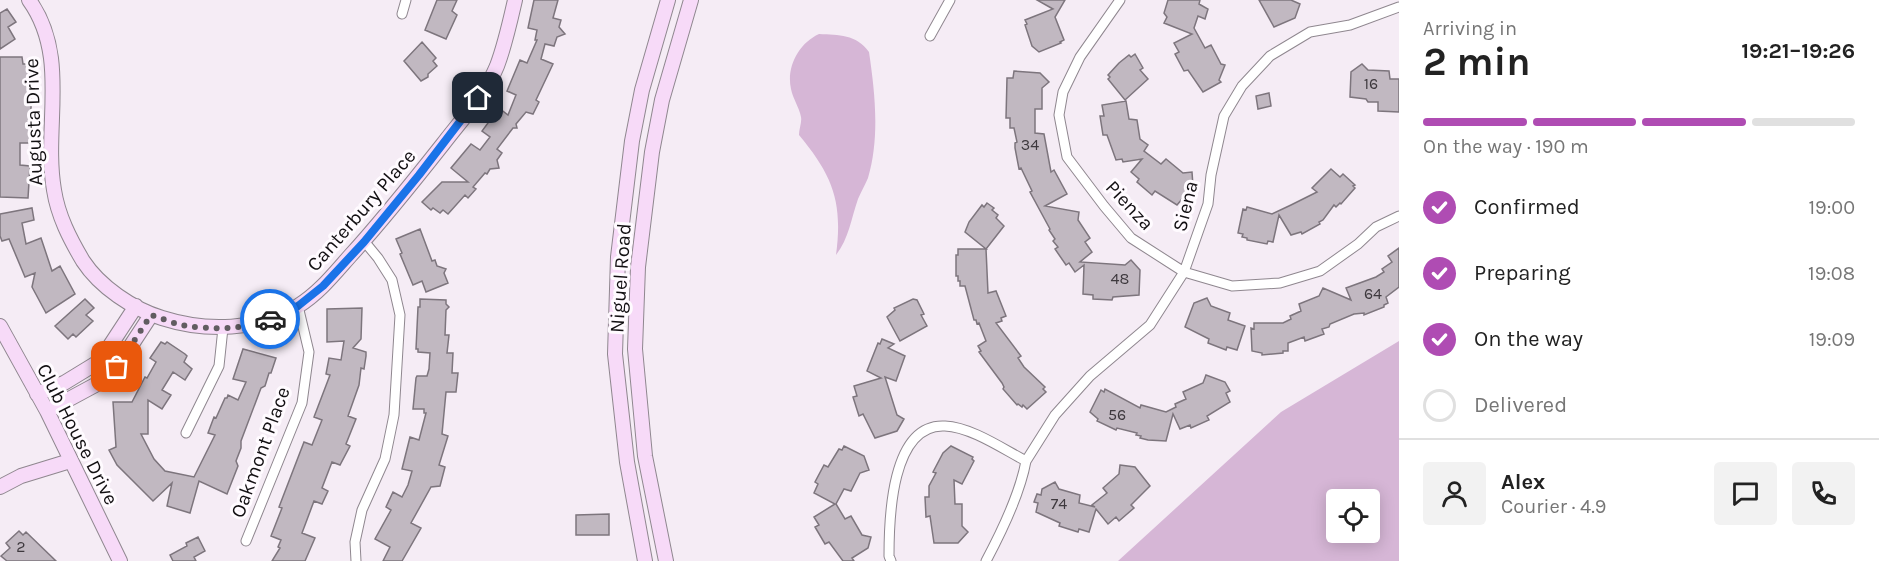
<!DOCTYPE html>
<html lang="en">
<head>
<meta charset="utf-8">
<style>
  body { margin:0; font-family:Karla,sans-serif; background:#f2f2f2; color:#222; height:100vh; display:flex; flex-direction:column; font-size:22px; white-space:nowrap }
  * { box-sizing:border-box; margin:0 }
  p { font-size:20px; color:#767676 }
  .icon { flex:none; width:33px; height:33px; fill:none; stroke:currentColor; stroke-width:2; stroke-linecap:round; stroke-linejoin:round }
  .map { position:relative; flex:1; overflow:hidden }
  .sheet { display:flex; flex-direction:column; background:#fff; width:480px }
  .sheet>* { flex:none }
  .fabs { position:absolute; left:1326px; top:489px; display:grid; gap:12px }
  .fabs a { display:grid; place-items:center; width:54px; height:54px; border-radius:6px; background:#fff; box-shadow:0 3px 15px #0003; font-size:30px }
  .pin { position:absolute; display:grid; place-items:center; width:51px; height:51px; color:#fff; margin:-26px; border-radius:12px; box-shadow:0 3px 9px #0006 }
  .courier { position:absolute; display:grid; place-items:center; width:60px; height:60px; margin:-30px; border:4px solid #1a73e8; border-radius:50%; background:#fff; color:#222; box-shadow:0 2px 8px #0007 }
  .overview em { font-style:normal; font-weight:700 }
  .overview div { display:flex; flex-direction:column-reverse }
  .overview { display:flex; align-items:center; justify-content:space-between; height:102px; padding:0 24px }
  h1 { font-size:39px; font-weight:700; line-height:45px }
  .bar { display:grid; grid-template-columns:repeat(4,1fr); gap:9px 6px; align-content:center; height:72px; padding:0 24px }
  .bar i { height:8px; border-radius:4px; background:#e0e0e0 }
  .bar .active { background:#af4cb3 }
  .bar p { grid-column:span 4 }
  .line { display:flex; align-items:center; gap:15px; padding:0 24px; border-top:2px solid #e0e0e0 }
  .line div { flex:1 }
  .round { display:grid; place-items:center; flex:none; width:63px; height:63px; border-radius:6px; background:#f2f2f2 }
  ol { padding:0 24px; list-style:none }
  li { display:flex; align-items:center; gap:18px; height:66px }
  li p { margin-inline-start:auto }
  li .icon { padding:6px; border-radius:50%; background:#af4cb3; color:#fff; stroke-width:4 }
  li:last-child { color:#767676 }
  li i { width:33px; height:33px; border:3px solid #e0e0e0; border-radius:50% }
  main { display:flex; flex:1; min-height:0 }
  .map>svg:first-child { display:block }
  .green { fill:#d6b6d6; fill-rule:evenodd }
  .building { fill:#c1b8c1; stroke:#7d757d; stroke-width:1.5 }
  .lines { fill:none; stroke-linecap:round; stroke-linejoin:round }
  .street-casing { stroke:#8f878f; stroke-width:11 }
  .secondary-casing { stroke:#8f878f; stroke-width:16 }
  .street { stroke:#fff; stroke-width:9 }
  .secondary { stroke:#f7daf8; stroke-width:14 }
  .done { stroke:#615c61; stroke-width:6; stroke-dasharray:0 10.8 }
  .route { stroke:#1a73e8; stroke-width:8 }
  .labels { text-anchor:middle; stroke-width:6; stroke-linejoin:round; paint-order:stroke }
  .number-label { font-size:16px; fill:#3e393e }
  .street-label { font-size:20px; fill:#120f12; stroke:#fffbff }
</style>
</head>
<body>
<main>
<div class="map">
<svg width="1399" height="561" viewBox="0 0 1399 561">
  <rect width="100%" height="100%" fill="#f5ecf5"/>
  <!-- green -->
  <path class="green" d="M819 34C839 35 856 34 869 52 875 93 880 137 868 178 865 185 861 192 858 199 851 219 849 238 836 255 843 202 833 176 799 135 799 129 802 122 801 117 799 107 793 99 791 89 786 67 799 43 819 34Z
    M1399 341V561H1118L1281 412ZM1336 500H1370V532H1336Z"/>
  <!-- building -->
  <path class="building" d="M437 0H457L452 11 457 15 446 39 425 30Z
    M534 0H558L553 18 561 20 559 27 565 34 557 37 554 46 545 44 541 59 553 64 536 100 539 102 533 114 526 112 516 124 517 128H513L497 149 502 153 497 160 499 168 490 169 487 174 485 173 473 187 476 189 468 198 465 195 448 214 443 210 440 213 433 208 431 210 422 202 442 182H468L451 168 471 144 480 150 490 137 482 131 499 108 508 115 516 95 507 91 520 60 527 63 537 40H535L537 30 528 28Z
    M1037 0H1065L1055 17 1064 40 1060 42 1061 43 1039 52 1032 46 1025 25 1027 24 1025 20 1053 9Z
    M1168 0H1200L1199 4 1208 9 1205 19 1198 16 1194 28 1205 48 1211 45 1221 64 1225 65 1219 80 1221 82 1203 92 1188 70 1184 71 1175 54 1179 52 1174 43 1192 34 1164 23 1167 17 1164 13Z
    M1259 0H1291L1300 4 1295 18 1274 27Z
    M7 9 16 22 8 27 15 39 0 49V13Z
    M422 42 436 58 433 61 437 66 428 74V77L421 81 404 61Z
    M1135 54 1143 68 1140 70 1148 79 1125 100 1108 79 1110 77 1108 75 1119 63 1129 55 1131 57Z
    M0 57H22L23 64H32L34 66V75L31 78V143H20V165L30 166 28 198 0 197Z
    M1362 64 1368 70 1389 71 1390 79H1399V112L1378 111V102H1368L1366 99 1350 97 1351 72Z
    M1014 71 1040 73 1049 82 1042 88V109H1035V133L1044 134 1051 172 1054 170 1067 194 1045 206 1079 212 1078 220 1090 238 1085 242 1092 252 1080 262 1125 265 1131 260 1140 270 1139 295 1113 297 1112 300 1093 299V295L1083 294 1084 265 1075 272 1069 263 1066 265 1055 249 1058 247 1053 241 1055 239 1049 230 1050 229 1030 192 1032 191 1021 168 1019 169 1015 148V143L1017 142 1014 128H1010V118H1006L1007 78H1013Z
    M1269 93 1271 106 1258 109 1256 96Z
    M1126 101 1129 119 1137 120 1140 139 1148 145 1144 151 1161 164 1166 159 1183 173 1192 172 1193 186 1177 205 1155 191 1152 195 1137 182 1139 179 1131 172 1142 159 1123 162 1122 159 1116 160 1107 135H1103L1100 116H1104L1102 105Z
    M1331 169 1340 177 1343 174 1355 185 1353 186 1355 188 1341 204 1340 203 1336 207 1334 205 1323 220 1319 222 1320 224 1302 234 1301 232 1291 235 1279 215 1273 242 1268 241 1267 244 1247 240V238L1242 237 1243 234 1238 233 1243 209 1246 210 1247 207 1272 214 1291 205 1317 192 1312 188Z
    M987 203 994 208 992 210 998 215 996 218 1004 226 986 249 988 293 996 291 1006 316 1001 318 1002 321 996 323 1021 356 1018 358 1024 367 1045 387 1043 389 1046 392 1027 409 1023 405 1022 407 1018 404 1017 405 1003 389 1004 387 1002 383 979 352 981 351 978 346 986 341 979 323 977 324 976 320H974L965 286H960V281H958V276H956V255H958V249H986L965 232 969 222 982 205 984 207Z
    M32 208 34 220 22 223 26 244 41 238 52 271 60 266 75 294 46 313 32 287 35 273 25 277 9 239 2 241 0 236V214Z
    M420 229 432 261 435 260 437 266 446 269 444 273 448 283 426 292 422 281 413 285 400 254 402 253 396 239Z
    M1399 248V287L1386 297 1388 303 1384 305V307L1364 315V313L1354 314 1330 324 1329 327 1322 329 1324 334 1305 341 1304 337 1288 343V351H1283V353L1262 355V353L1252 351 1251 328 1254 329V323H1283L1291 319 1290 316 1301 311 1299 304 1319 296 1323 288 1351 300 1346 288 1376 277 1384 272 1382 269 1392 262 1388 256Z
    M1207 298 1211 306 1230 313 1228 320 1245 326 1237 350 1227 347 1226 350 1208 343 1209 339 1185 327 1194 303Z
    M85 299 94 308 86 315 93 321 76 337 73 334 68 339 55 326Z
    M420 299 446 300V304L449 307 446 310 445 335H449L447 353H453L452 373H458L456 392H446L442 434 448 436 439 465 445 467 440 486 431 487 411 523 421 528 402 561H383L390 547 375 539 391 510 386 507 393 492 402 497 408 485 412 471 402 469 410 437 419 440 426 413H424V409H413L416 378 417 376H427L429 369 430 353 418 352V349H416L418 307H420Z
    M913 299 917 300 924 314 921 315 927 326 900 341 887 317 895 310 894 308Z
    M362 308 361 339 353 348 366 352V356L364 369 361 368 359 385 348 416 356 419 346 444 350 446 340 465 332 462 322 488 328 491 322 504 314 501 302 533 315 538 305 561H272L280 548 278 547 281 540 271 536 282 508 279 507 304 442 312 445 322 420 314 417 330 375 326 374 329 358 341 360 344 341 327 342V309Z
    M882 339 894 344 888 348 905 356 896 381 885 377 897 415 904 419 897 431 875 438 863 414 859 416 853 397 857 396 854 386 881 378 867 371 878 343 880 344Z
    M161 342 165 344 167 342 185 354 187 356 184 362 192 369 185 380 173 372 162 390 171 395 162 409 148 400V434H141L154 459 165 471 194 477 215 435 208 433 214 417 216 418 225 398H227L228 395 238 400 246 382 233 379 243 349 276 358 271 373H269L265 386 261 388 241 441V448L236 461 238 466 227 494 199 481 190 513 167 506 172 483 153 501 117 465 109 450 116 447 113 402H132L145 377 147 378 156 362 150 358Z
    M1206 375 1225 382 1230 391 1226 393 1230 402 1207 416 1209 420 1191 428 1190 425 1180 429 1173 414 1166 441 1148 440 1140 438 1141 436 1136 435 1137 433 1117 428 1116 430 1097 421 1098 419 1090 412 1101 390 1104 392 1105 389 1140 408 1141 405 1166 412 1176 407 1175 404 1186 399 1183 392 1203 383Z
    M844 446 864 456 869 470 860 473 851 491 844 489 836 504 845 519 851 516 862 535 871 537 868 548 852 558 854 561H843L829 542 825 544 815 527 819 525 814 517 835 504 814 493 818 484 815 482 824 465 828 467 839 449 842 450Z
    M951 446 973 457 972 459 974 461 962 484 954 480 955 504H962V526L968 532 958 543H934L930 516 926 517 925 497H929V486L936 473 933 472 943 453Z
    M1120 465 1135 467 1150 486 1131 505 1134 508 1119 521 1116 517 1108 524 1096 509 1089 532 1079 529 1078 532 1059 526 1060 523 1036 512 1038 503 1034 502 1037 494 1041 495 1042 489 1055 482 1059 489 1080 495 1079 503 1095 507 1092 505 1107 493 1103 488 1119 474Z
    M609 514V535H576V515Z
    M19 531 23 535 26 532 56 561H7L1 556 10 548 6 543Z
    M198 537 205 551 194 557 196 561H173L170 555 187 546 186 543Z"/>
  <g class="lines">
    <defs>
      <path id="street" d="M1120 0 1080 57 1063 92 1059 115 1067 157 1104 206 1131 238 1184 272 1232 286 1280 283 1320 271 1358 244 1376 227 1399 216
        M402 14 406 0
        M930 36 950 0
        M186 433 219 366 223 328
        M1026 461 1055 415 1090 376 1150 325 1184 272 1208 204 1211 175 1224 116 1242 86 1270 56 1310 32 1350 25 1399 7
        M246 541 302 403 309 352 298 306
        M356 561 355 542 362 510 385 459 394 415 400 315 392 280 378 258 364 241
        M891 561 889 556C889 519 891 423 945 426 971 427 1003 449 1026 461 1020 494 1002 531 986 561"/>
      <path id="secondary" d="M29 0C70 57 43 126 54 190 58 216 70 239 83 261 100 287 133 309 162 318 206 332 258 331 298 306 319 293 334 274 350 256 383 220 413 182 443 144 462 119 485 95 497 66 505 45 510 22 515 0
        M0 326 47 411 120 561
        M37 394 64 383 100 361 136 306
        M47 411 97 384 117 367 151 315
        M0 487 21 476 70 461
        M645 561 627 462 615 354 618 257 632 141 642 90 668 0
        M666 561 645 456 635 349 638 267 652 152 662 100 691 0"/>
    </defs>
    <!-- street casing -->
    <use href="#street" class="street-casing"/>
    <!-- secondary casing -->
    <use href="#secondary" class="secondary-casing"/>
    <!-- street -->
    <use href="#street" class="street"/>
    <!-- secondary -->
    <use href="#secondary" class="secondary"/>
  </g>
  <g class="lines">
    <!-- done -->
    <path class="done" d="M117 367 151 315C161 318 172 323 182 325 209 330 245 330 270 319"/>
    <!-- route -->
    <path class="route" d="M270 319 298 306 323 286 364 242 419 175 478 98"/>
  </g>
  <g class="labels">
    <!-- number labels -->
    <g class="number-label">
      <text x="1371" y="89">16</text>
      <text x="1030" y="150">34</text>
      <text x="1120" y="284">48</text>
      <text x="1373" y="299">64</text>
      <text x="1117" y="420">56</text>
      <text x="1059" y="509">74</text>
      <text x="21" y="552">2</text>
    </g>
    <!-- street labels -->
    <g class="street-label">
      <text transform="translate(33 122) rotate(-92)" y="7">Augusta Drive</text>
      <text transform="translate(1130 205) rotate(47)" y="7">Pienza</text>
      <text transform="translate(1185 206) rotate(-76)" y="7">Siena</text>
      <text transform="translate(361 210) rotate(-49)" y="7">Canterbury Place</text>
      <text transform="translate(620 278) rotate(-86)" y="7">Niguel Road</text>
      <text transform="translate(78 434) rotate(63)" y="7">Club House Drive</text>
      <text transform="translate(260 452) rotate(-70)" y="7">Oakmont Place</text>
    </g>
  </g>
</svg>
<div class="fabs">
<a><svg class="icon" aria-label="locate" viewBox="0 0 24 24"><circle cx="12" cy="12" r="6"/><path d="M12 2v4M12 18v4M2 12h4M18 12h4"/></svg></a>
</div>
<div class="pin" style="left:117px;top:367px;background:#ea580c"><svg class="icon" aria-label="bag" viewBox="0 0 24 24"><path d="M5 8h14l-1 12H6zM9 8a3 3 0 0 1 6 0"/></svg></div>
<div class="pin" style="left:478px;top:98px;background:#1f2937"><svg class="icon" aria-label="home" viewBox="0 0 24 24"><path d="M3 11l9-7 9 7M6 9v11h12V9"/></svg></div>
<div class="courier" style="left:270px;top:319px"><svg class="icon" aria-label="car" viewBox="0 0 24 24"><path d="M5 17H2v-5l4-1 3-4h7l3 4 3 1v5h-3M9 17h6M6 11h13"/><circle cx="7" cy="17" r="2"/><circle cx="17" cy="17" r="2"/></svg></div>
</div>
<section class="sheet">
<div class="overview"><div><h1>2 min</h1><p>Arriving in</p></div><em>19:21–19:26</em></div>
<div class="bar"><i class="active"></i><i class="active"></i><i class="active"></i><i></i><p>On the way · 190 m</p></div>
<ol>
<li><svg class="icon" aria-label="check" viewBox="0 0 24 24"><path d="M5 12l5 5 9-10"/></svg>Confirmed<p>19:00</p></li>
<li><svg class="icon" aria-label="check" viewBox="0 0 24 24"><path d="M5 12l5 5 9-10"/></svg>Preparing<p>19:08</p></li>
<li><svg class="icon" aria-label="check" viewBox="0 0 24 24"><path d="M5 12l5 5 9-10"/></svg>On the way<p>19:09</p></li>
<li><i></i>Delivered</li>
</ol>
<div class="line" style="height:108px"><a class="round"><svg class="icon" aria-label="person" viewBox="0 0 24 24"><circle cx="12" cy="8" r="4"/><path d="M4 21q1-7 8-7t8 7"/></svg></a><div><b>Alex</b><p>Courier · 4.9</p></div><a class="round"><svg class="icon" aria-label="chat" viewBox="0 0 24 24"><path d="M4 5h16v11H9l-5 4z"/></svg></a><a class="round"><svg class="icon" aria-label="phone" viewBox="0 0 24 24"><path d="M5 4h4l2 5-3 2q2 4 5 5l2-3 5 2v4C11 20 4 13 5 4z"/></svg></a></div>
</section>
</main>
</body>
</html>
